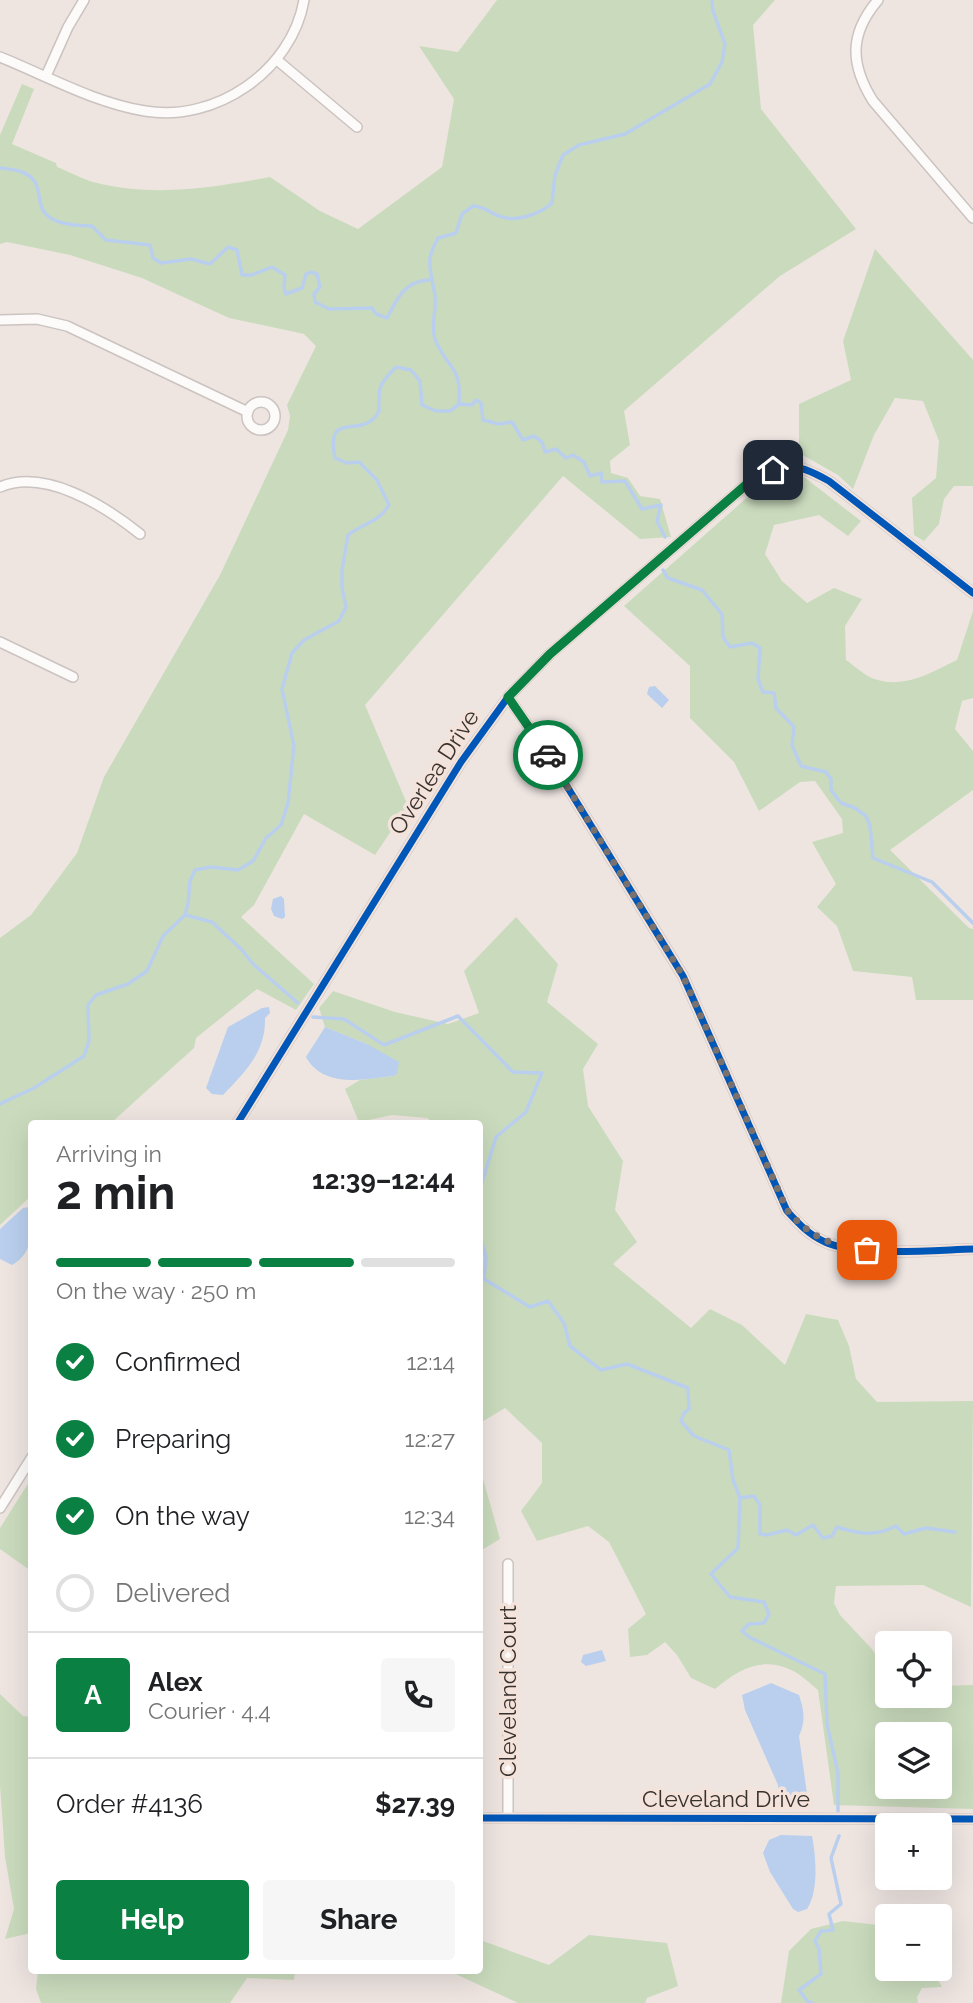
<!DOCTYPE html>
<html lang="en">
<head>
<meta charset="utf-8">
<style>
  body { margin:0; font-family:Raleway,sans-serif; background:#f6f6f6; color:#202124; height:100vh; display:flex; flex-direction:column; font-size:26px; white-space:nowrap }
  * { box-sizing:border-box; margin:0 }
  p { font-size:23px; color:#757577 }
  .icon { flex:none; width:38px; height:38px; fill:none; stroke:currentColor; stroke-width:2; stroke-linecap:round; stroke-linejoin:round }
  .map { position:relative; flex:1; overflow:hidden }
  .panel { position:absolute; left:28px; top:1120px; width:455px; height:854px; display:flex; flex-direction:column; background:#fff; border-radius:7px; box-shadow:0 7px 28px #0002 }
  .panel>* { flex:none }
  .fabs { position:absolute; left:875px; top:1631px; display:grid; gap:14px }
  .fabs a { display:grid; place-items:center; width:77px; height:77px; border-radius:7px; background:#fff; box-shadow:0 7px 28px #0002; font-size:35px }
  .pin { position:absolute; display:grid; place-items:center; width:60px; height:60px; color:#fff; margin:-30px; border-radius:14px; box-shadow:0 4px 10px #0006 }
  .courier { position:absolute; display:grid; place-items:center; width:70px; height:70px; margin:-35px; border:5px solid #0b8043; border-radius:50%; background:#fff; color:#222; box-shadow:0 2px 9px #0007 }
  .head em { font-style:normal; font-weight:700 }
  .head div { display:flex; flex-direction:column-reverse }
  .head { display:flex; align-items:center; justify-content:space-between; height:119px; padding:0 28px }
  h1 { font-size:46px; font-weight:700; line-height:52px }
  .bar { display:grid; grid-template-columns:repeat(4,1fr); gap:10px 7px; align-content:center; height:84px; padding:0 28px }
  .bar i { height:9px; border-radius:5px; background:#e0e0e0 }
  .bar .active { background:#0b8043 }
  .bar p { grid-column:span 4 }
  .line { display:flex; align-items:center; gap:18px; padding:0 28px; border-top:2px solid #e0e0e0 }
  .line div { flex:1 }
  .round { display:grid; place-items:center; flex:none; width:74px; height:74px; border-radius:7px; background:#f6f6f6 }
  ol { padding:0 28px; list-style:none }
  li { display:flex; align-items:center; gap:21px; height:77px }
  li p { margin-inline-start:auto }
  li .icon { padding:7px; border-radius:50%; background:#0b8043; color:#fff; stroke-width:4 }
  li:last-child { color:#757577 }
  li i { width:38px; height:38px; border:4px solid #e0e0e0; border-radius:50% }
  .action { display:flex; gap:14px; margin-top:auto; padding:14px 28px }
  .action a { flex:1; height:80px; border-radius:7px; background:#0b8043; color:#fff; font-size:28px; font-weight:700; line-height:80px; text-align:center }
  .action a+a { background:#f6f6f6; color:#202124 }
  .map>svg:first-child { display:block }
  .green { fill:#cadbbd; fill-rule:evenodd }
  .water { fill:#b9cfed }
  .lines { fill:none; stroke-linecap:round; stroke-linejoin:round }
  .stream { stroke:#b9cfed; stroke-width:3.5 }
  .street-casing { stroke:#cbc3c0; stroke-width:12 }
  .street { stroke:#fcfbfa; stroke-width:9 }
  .cycleway-casing { stroke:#f4e3db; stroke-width:11 }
  .cycleway { stroke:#0057b8; stroke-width:7 }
  .done { stroke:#78716d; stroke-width:7; stroke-dasharray:0 12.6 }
  .route { stroke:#0b8043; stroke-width:9 }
  .labels { text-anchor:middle; stroke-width:7; stroke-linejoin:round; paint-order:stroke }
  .street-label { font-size:23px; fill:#38322f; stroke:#f4e3db }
</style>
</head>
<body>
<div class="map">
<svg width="973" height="2003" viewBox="0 0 973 2003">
  <rect width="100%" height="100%" fill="#eee5e1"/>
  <!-- green -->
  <path class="green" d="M497 0H775L753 25 761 109 856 229 780 276 624 411 630 445 610 461 611 473 628 478 640 496 660 499 671 537 640 539 563 476 365 705 408 806 375 855 304 814 254 905 241 917 314 984 296 1010 257 989 196 1038 194 1048 111 1123 32 1124 31 1196 0 1225V938L31 915 77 853 104 777 220 575 288 430 290 416 287 405 316 346 304 334 229 318 142 278 70 255 7 242 0 244V135L22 84 34 89 12 144 56 163 57 167C70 172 84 180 97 183 155 197 212 188 270 177L320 211 358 229 442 167 454 99 419 46 458 52Z
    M875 249 973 360V486H954L944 499 939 524 924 541 914 535 912 498 936 478 939 441 923 401 895 398 874 435 853 489 838 475 799 453V404L851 380 843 341Z
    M804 477 861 521 848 536 819 515 774 525 765 554 782 581 807 603 834 588 862 599 845 626 846 660C855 666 867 678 878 680 907 688 932 672 957 660L973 611V698L962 701 955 729 973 751V790L890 850 969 928 973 929V1000H916L912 977 853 971 837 926 817 907 836 884 812 842 843 833 842 819 815 781 800 782 759 811 734 762 690 718V666L624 606 750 495 783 478Z
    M516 917 558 964 547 1002 598 1044 583 1069 588 1106 623 1161 615 1210 637 1242 613 1264 691 1328 710 1309 742 1325 785 1365 806 1314 838 1320 849 1346 856 1379 877 1402 973 1401 971 1607 923 1585 836 1586 834 1603 840 1615 871 1648 887 1671V1696H940V1686L973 1685V1809L834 1805 818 1690C810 1684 801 1674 791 1670 760 1656 738 1670 715 1689L691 1678 677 1655 665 1642 647 1655 630 1657 628 1629 646 1614 609 1542 588 1526 537 1541 521 1511 542 1483V1443L505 1408 480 1423V1124L434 1123 427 1118 392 1115 359 1122 345 1089 360 1080 393 1076 367 1044 325 1027 319 1008 333 991 395 1012 448 1024 479 1013 464 971ZM887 1734H940V1787H887Z
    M480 1468 500 1539 480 1551Z
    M31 1479V1571L0 1549V1528Z
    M0 1694 23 1716 32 1717 31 1933 5 1939 14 1909 5 1857 0 1785Z
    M843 1921 887 1926V1969H932L942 1987 922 1988 917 1997 918 2003H781L789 1951 811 1929Z
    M589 1935 667 1943 678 1986 647 1998 645 2003H518L449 1971 480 1970V1940L549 1965Z
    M38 1971V1970L295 1971 294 1980 247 1978 230 2003H41L36 1989Z"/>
  <!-- water -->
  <path class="water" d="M655 686 669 700 662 708 647 694 649 687Z
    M281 896 284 899 285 917 282 919 274 916 271 909 273 899Z
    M269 1007 270 1013 265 1018C266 1052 245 1072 223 1095L212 1094 206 1088 228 1027 262 1008Z
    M325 1027 367 1044 399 1062 397 1074 393 1076C363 1080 323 1088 306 1057Z
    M29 1207 31 1209C32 1230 34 1253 12 1265L0 1259V1229L23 1208Z
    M602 1650 606 1661 586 1666 581 1662 583 1655Z
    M771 1683 799 1695C804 1710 806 1721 799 1736L807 1794 788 1796 778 1790V1785L745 1710 742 1695Z
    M781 1835 812 1836C816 1857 819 1891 807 1909L798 1912 793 1909 770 1872 763 1853 769 1840Z"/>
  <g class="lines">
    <!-- stream -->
    <path class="stream" d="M0 168C7 169 16 169 22 172 58 186 12 225 92 226L106 240 150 245 153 258 161 263 191 259 210 264 228 247 237 250 242 275H252L272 267 285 275 284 288 286 294 302 288 306 274 311 272 317 274 320 287 314 294 315 302 329 309 372 308 376 314 387 318C397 298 405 281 429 280
      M459 404 472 405 476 400 481 403 483 420 499 424 512 422 523 440 534 436 542 442 545 452 556 449 566 458 573 455 584 462 590 476 601 473 602 482 625 481 642 509 661 505 657 521 665 537
      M663 570 668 578 702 590 722 614 723 637 730 647 752 643 760 648 758 679 763 692 774 693 776 708 794 727 792 745 801 766 826 772 831 779V790L841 803 855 808 866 816 870 826 873 858 932 882 973 923
      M185 915 212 922 242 950 253 964 298 1003
      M313 1017 344 1019 384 1045 458 1016 513 1072 542 1073 526 1112 496 1137 480 1189
      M0 1104 34 1088 84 1056 89 1041 88 1005 96 995 128 984 147 971 163 936 185 915 188 904 190 881 195 870 211 867 238 870 253 861 266 838 281 825 288 803 294 746 282 689 292 653 304 640 339 621 346 607 342 588V570L348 535C364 523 379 522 389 505L377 480 359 462 347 463 335 458C326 413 354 435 372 420 375 418 377 414 379 411 378 387 379 384 396 367L411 370 420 381 422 405 436 411H450L459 404C461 367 452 373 437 344 428 326 439 309 434 290 432 278 429 271 430 258 431 251 435 244 438 238L456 233 462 214 473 206C487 207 487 212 499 216 515 223 540 214 552 203L555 175 563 155 579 145 625 134 710 84 722 62 725 44 713 11 712 0
      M480 1236 486 1257 484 1279 530 1307 548 1301 564 1323 570 1346 601 1370 627 1364 688 1388 689 1409 684 1413 681 1421 694 1436 729 1450 733 1480 740 1498 738 1548 711 1574 730 1597 764 1602 769 1614 764 1623 749 1624 742 1631 749 1637 825 1674 827 1724 838 1773V1811
      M740 1498 754 1496 760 1505V1534L767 1535 787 1530 796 1535 813 1525 823 1538 832 1536 837 1527C859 1534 875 1537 896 1526L904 1534 926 1528 955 1532
      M812 2003 808 2002 799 1990 821 1974 819 1949 815 1941 821 1931 833 1930 829 1914 841 1904 831 1858 839 1836"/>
    <defs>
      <path id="street" d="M878 0C849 34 850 64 873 101L973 218
        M0 57C47 76 95 103 145 111 215 123 292 71 304 0
        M277 60 357 127
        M46 76 68 27 84 0
        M0 320 37 319 67 326 248 412
        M247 416a14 14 0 1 1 28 0a14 14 0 1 1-28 0Z
        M0 487C45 468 105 506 140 534
        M0 642 73 677
        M508 697 546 752 683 976 787 1211C798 1223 809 1235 825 1242 857 1257 935 1250 973 1249
        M237 1124 461 762 508 697 550 654 747 484C783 463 791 460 829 481L973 593
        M0 1508 32 1457
        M508 1564V1818
        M480 1818 973 1819"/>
    </defs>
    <!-- street casing -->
    <use href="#street" class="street-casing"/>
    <!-- street -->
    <use href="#street" class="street"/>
    <defs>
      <path id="cycleway" d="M508 697 546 752 683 976 787 1211C798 1223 809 1235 825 1242 857 1257 935 1250 973 1249
        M237 1124 461 762 508 697 550 654 747 484C783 463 791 460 829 481L973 593
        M480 1818 973 1819"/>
    </defs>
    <!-- cycleway casing -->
    <use href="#cycleway" class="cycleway-casing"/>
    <!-- cycleway -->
    <use href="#cycleway" class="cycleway"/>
  </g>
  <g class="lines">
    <!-- done -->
    <path class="done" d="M548 755 683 976 787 1210C810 1237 833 1247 867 1250"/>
    <!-- route -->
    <path class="route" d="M548 755 508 697 550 654 747 484 773 470"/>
  </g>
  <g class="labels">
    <!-- street labels -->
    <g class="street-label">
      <text transform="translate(434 772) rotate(-57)" y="8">Overlea Drive</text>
      <text transform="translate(508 1691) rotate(-90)" y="8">Cleveland Court</text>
      <text x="726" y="1807">Cleveland Drive</text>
    </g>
  </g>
</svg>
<div class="fabs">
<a><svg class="icon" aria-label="locate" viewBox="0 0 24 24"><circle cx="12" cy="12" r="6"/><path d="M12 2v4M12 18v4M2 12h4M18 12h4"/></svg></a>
<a><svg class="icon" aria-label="layers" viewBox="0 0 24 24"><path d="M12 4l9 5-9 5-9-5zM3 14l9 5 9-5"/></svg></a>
<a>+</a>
<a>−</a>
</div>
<div class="pin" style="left:867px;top:1250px;background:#ea580c"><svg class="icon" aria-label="bag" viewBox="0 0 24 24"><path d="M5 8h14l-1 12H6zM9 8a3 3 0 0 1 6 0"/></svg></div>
<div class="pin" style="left:773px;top:470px;background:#1f2937"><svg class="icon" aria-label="home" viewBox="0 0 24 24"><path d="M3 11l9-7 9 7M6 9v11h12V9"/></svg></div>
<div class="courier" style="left:548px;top:755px"><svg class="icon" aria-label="car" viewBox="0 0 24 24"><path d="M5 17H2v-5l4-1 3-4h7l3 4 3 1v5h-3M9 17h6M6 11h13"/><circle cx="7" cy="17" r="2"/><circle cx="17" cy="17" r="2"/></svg></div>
<section class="panel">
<div class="head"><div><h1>2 min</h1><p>Arriving in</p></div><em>12:39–12:44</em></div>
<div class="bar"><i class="active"></i><i class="active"></i><i class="active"></i><i></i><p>On the way · 250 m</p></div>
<ol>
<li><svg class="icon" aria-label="check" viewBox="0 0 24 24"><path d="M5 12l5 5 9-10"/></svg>Confirmed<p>12:14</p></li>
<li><svg class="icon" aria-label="check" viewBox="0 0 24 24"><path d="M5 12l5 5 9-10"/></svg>Preparing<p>12:27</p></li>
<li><svg class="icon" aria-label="check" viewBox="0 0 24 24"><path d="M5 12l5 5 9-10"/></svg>On the way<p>12:34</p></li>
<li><i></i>Delivered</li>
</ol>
<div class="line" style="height:126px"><b class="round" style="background:#0b8043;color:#fff">A</b><div><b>Alex</b><p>Courier · 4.4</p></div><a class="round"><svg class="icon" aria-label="phone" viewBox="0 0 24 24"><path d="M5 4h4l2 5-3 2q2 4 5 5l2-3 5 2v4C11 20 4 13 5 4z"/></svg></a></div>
<div class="line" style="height:91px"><div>Order #4136</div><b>$27.39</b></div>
<div class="action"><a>Help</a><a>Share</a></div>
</section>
</div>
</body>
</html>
